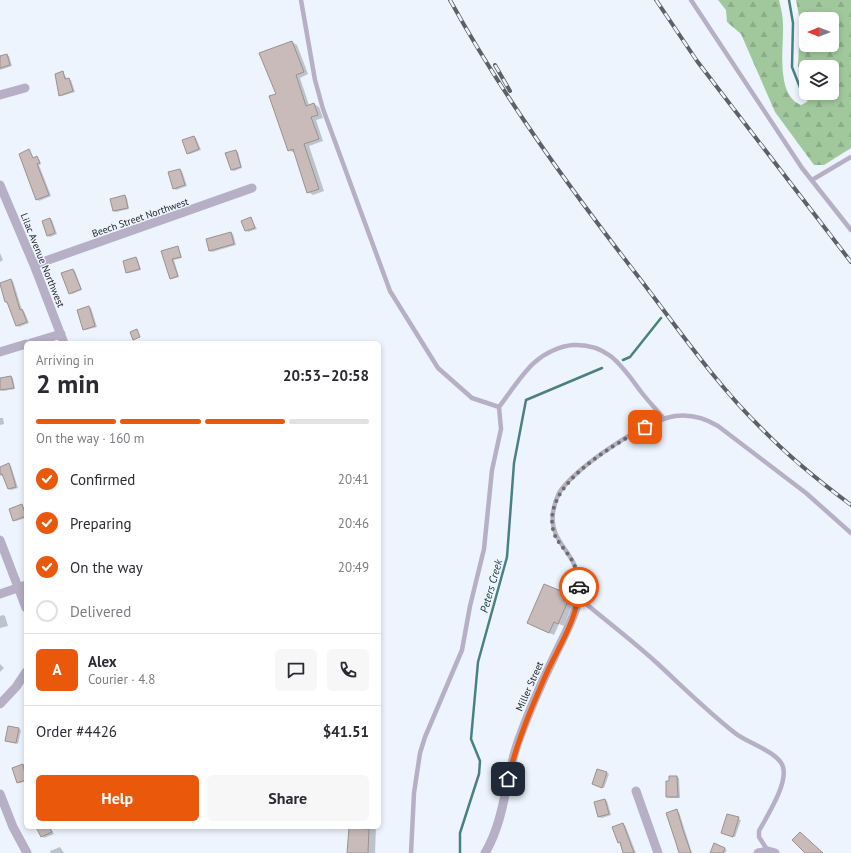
<!DOCTYPE html>
<html lang="en">
<head>
<meta charset="utf-8">
<style>
  body { margin:0; font-family:"PT Sans",sans-serif; background:#f7f7f7; color:#2b2b33; height:100vh; display:flex; flex-direction:column; font-size:15px; white-space:nowrap }
  * { box-sizing:border-box; margin:0 }
  p { font-size:13px; color:#7c7c81 }
  .icon { flex:none; width:22px; height:22px; fill:none; stroke:currentColor; stroke-width:2; stroke-linecap:round; stroke-linejoin:round }
  .map { position:relative; flex:1; overflow:hidden }
  .drawer { position:absolute; left:24px; top:341px; width:357px; height:488px; display:flex; flex-direction:column; background:#fff; border-radius:6px; box-shadow:0 2px 6px #0003 }
  .drawer>* { flex:none }
  .needle { width:26px; rotate:270deg }
  .fabs { position:absolute; left:799px; top:12px; display:grid; gap:8px }
  .fabs a { display:grid; place-items:center; width:40px; height:40px; border-radius:6px; background:#fff; box-shadow:0 2px 6px #0003; font-size:20px }
  .pin { position:absolute; display:grid; place-items:center; width:34px; height:34px; color:#fff; margin:-17px; border-radius:8px; box-shadow:0 2px 6px #0006 }
  .courier { position:absolute; display:grid; place-items:center; width:40px; height:40px; margin:-20px; border:3px solid #ea580c; border-radius:50%; background:#fff; color:#222; box-shadow:0 1px 5px #0007 }
  .headline em { font-style:normal; font-weight:700 }
  .headline div { display:flex; flex-direction:column-reverse }
  .headline { display:flex; align-items:center; justify-content:space-between; height:68px; padding:0 12px }
  h1 { font-size:26px; font-weight:700; line-height:30px }
  .bar { display:grid; grid-template-columns:repeat(4,1fr); gap:6px 4px; align-content:center; height:48px; padding:0 12px }
  .bar i { height:5px; border-radius:3px; background:#e1e1e2 }
  .bar .on { background:#ea580c }
  .bar p { grid-column:span 4 }
  .line { display:flex; align-items:center; gap:10px; padding:0 12px; border-top:1px solid #e1e1e2 }
  .line div { flex:1 }
  .round { display:grid; place-items:center; flex:none; width:42px; height:42px; border-radius:6px; background:#f7f7f7 }
  ol { padding:0 12px; list-style:none }
  li { display:flex; align-items:center; gap:12px; height:44px }
  li p { margin-inline-start:auto }
  li .icon { padding:4px; border-radius:50%; background:#ea580c; color:#fff; stroke-width:4 }
  li:last-child { color:#7c7c81 }
  li i { width:22px; height:22px; border:2px solid #e1e1e2; border-radius:50% }
  .cta { display:flex; gap:8px; margin-top:auto; padding:8px 12px }
  .cta a { flex:1; height:46px; border-radius:6px; background:#ea580c; color:#fff; font-size:16px; font-weight:700; line-height:46px; text-align:center }
  .cta a+a { background:#f7f7f7; color:#2b2b33 }
  .map>svg:first-child { display:block }
  .forest { fill:url(#forest-firs); fill-rule:evenodd }
  .shadow { fill:#0003 }
  .lines { fill:none; stroke-linecap:round; stroke-linejoin:round }
  .stream { stroke:#4b8082; stroke-width:2.5 }
  .building { fill:#c8bbb9; stroke:#9d908f }
  .lane { stroke:#b6afc5; stroke-width:4.5 }
  .street { stroke:#b6afc5; stroke-width:9 }
  .rail-casing { stroke:#5d6066; stroke-width:4 }
  .rail { stroke:#edf4fd; stroke-width:2.5; stroke-dasharray:8; stroke-linecap:butt }
  .done { stroke:#6a6e74; stroke-width:4; stroke-dasharray:0 7.2 }
  .route { stroke:#ea580c; stroke-width:5 }
  .labels { text-anchor:middle; stroke-width:3; stroke-linejoin:round; paint-order:stroke }
  .street-label { font-size:10px; fill:#24262a; stroke:#edf4fd }
  .water-label { font-size:11px; font-style:italic; fill:#0e3333; stroke:#edf4fd }
</style>
</head>
<body>
<div class="map">
<svg width="851" height="853" viewBox="0 0 851 853">
  <defs>
    <pattern id="forest-firs" width="22" height="20" patternUnits="userSpaceOnUse"><rect width="22" height="20" fill="#a1c89c"/><path d="M5 1l3.5 6h-7zM16 11l3.5 6h-7z" fill="#8aac87"/></pattern>
  </defs>
  <rect width="100%" height="100%" fill="#edf4fd"/>
  <!-- forest -->
  <path class="forest" d="M718 0H779C781 8 783 16 783 25 784 46 775 95 801 105L807 102 809 93H832V67H806V81L798 66 800 21 796 0H851V148L824 165H814L775 112 741 34 727 22 726 10ZM806 19H832V45H806Z"/>
  <!-- shadow -->
  <path class="shadow" d="M292 42 297 45 308 74 300 78 309 105 314 104 319 107 323 118 316 120 323 141 309 146 324 191 313 195 308 192 295 153 288 150 277 95Z
    M7 55 9 56 12 66 0 70V57Z
    M63 72 67 79 71 80 75 92 62 96 60 95Z
    M194 137 196 138 201 150 190 154 187 153Z
    M29 151 34 159H39L41 164 39 165 51 196 39 201 37 199Z
    M236 151 238 152 242 168 234 171 231 170Z
    M180 170 182 171 187 186 176 190 174 188Z
    M125 196 127 198 129 209 116 212 113 211Z
    M251 218 257 229 248 232 246 230Z
    M50 219 52 220 57 234 50 237 48 236 43 222Z
    M231 233 233 234 236 245 212 252 210 251Z
    M178 247 182 258 174 260 179 277 172 279 162 251Z
    M0 253 3 260 0 262Z
    M136 258 138 260 141 270 129 273 127 272Z
    M73 270 75 271 82 290 72 294 70 293Z
    M11 280 13 281 22 310 24 311 29 323 19 327 17 325Z
    M89 307 91 308 97 327 86 330 84 329Z
    M11 377 13 378 15 389 3 391 1 390 0 379Z
    M0 418H3L4 424 0 425Z
    M9 464 11 466 18 488 11 490 9 489 4 475 0 476V468Z
    M22 505 26 511V518L16 521 13 520Z
    M544 585 571 597 568 603 572 605 564 626 559 624 554 635 533 626Z
    M3 615 5 616 8 626 0 628V616Z
    M0 664 4 668 0 672Z
    M19 729 21 730 18 744 6 741Z
    M23 765 26 769V781L20 783 17 782Z
    M607 773 609 774 604 788 595 785Z
    M677 777 679 778 680 798H669L667 797Z
    M605 800 607 801 611 815 602 818 599 817 596 802Z
    M677 811 679 812 692 853H680Z
    M728 815 741 820 735 837 725 834Z
    M623 824 625 825 636 853H624L619 842Z
    M38 827H50L54 834 44 838Z
    M349 827H376L375 853H348Z
    M60 847 64 853H51L50 851Z
    M725 849 727 850 725 853H711Z"/>
  <g class="lines">
    <!-- stream -->
    <path class="stream" d="M789 0 793 23 792 67 801 90
      M623 360 630 357 661 318
      M460 853V833L479 774 480 761 471 739 478 662 507 557 514 463 526 400 602 368"/>
  </g>
  <!-- building -->
  <path class="building" d="M292 41 304 72 296 75 306 106 314 103 318 115 311 117 319 139 304 144 319 189 307 193 293 149 288 151 269 96 276 94 259 53Z
    M7 54 10 65 0 68V56Z
    M63 71 65 79 69 78 73 91 59 96 55 74Z
    M194 136 199 149 187 154 182 140Z
    M29 149 33 158 37 156 40 163 37 164 49 195 36 200 19 154Z
    M236 150 241 167 231 170 225 153Z
    M180 169 185 185 173 189 168 172Z
    M125 195 128 208 113 211 110 199Z
    M251 217 255 228 245 231 241 221Z
    M50 218 55 233 47 236 42 221Z
    M231 232 234 244 209 251 206 239Z
    M178 246 181 257 172 259 178 276 170 279 161 251Z
    M136 257 140 269 126 273 123 261Z
    M73 269 81 289 69 294 61 273Z
    M11 279 20 310 22 309 27 322 16 326 7 302H5L0 284V283Z
    M89 306 95 326 83 330 77 310Z
    M137 329 140 337 133 340 130 332Z
    M11 376 14 388 0 390V378Z
    M9 463 16 487 8 489 2 474H0V467Z
    M22 504 26 516 13 521 9 509Z
    M544 584 566 593 563 600 568 601 558 624 554 622 549 633 527 623Z
    M8 726 19 728 16 743 5 741Z
    M23 764 26 780 17 783 12 768Z
    M597 769 607 772 602 788 592 784Z
    M669 776H677L678 797H666V781H669Z
    M605 799 609 814 598 817 594 802Z
    M677 809 683 830 691 853H679L676 843 666 813Z
    M727 814 739 817 733 837 721 833Z
    M623 823 634 853H623L620 842 618 843 612 827Z
    M36 827H49L52 832 41 837Z
    M349 828 369 829 368 853H347Z
    M800 832 823 853H805L792 840Z
    M714 843 725 848 723 853H710Z"/>
  <g class="lines">
    <!-- lane -->
    <path class="lane" d="M301 0 315 80 323 109 390 291 438 368 472 398 499 407C509 394 523 372 535 362 545 353 560 346 573 345 609 343 623 368 642 393 649 402 657 410 664 419
      M691 0 802 168 851 230
      M812 180 851 157
      M768 851 759 837V831C767 816 788 784 783 767 779 752 747 743 735 733 708 712 683 687 658 664 633 641 605 620 579 598 579 586 579 574 573 562 564 545 550 535 553 513 554 506 556 499 559 493 574 468 646 420 675 416 690 414 705 418 718 426L806 493 851 533
      M411 853 414 793 420 753 425 737 462 650 470 606 484 549 492 470 501 429 499 407"/>
    <!-- street -->
    <path class="street" d="M0 95 25 88
      M0 185 34 265 64 343
      M34 265 252 188
      M31 343 61 334
      M0 352 26 344
      M0 540 26 608
      M0 594 26 585
      M0 704 16 687 26 672
      M636 791 658 853
      M0 794 13 827 27 853
      M485 853C506 818 505 776 519 739 529 711 541 684 554 657 563 638 574 619 579 598
      M758 853 768 851 775 853"/>
    <defs>
      <path id="rail" d="M450 0C504 98 569 187 637 275 677 327 715 383 762 429 789 457 820 482 851 505
        M656 0 697 61 851 262
        M495 65 510 91"/>
    </defs>
    <!-- rail casing -->
    <use href="#rail" class="rail-casing"/>
    <!-- rail -->
    <use href="#rail" class="rail"/>
  </g>
  <g class="lines">
    <!-- done -->
    <path class="done" d="M579 587C579 576 576 565 569 556 564 548 557 542 554 533 539 485 612 447 645 427"/>
    <!-- route -->
    <path class="route" d="M508 779C517 741 532 706 548 670 561 643 578 617 579 587"/>
  </g>
  <g class="labels">
    <!-- street labels -->
    <g class="street-label">
      <text transform="translate(140 217) rotate(-19)" y="4">Beech Street Northwest</text>
      <text transform="translate(43 260) rotate(68)" y="4">Lilac Avenue Northwest</text>
      <text transform="translate(529 686) rotate(-66)" y="4">Miller Street</text>
    </g>
    <!-- water labels -->
    <g class="water-label">
      <text transform="translate(491 586) rotate(-74)" y="4">Peters Creek</text>
    </g>
  </g>
</svg>
<div class="fabs">
<a><svg class="needle" viewBox="-14 -14 28 28"><path d="M0-13l5 13h-10z" fill="#e53935"/><path d="M0 13l5-13h-10z" fill="#7c7c81"/></svg></a>
<a><svg class="icon" aria-label="layers" viewBox="0 0 24 24"><path d="M12 4l9 5-9 5-9-5zM3 14l9 5 9-5"/></svg></a>
</div>
<div class="pin" style="left:645px;top:427px;background:#ea580c"><svg class="icon" aria-label="bag" viewBox="0 0 24 24"><path d="M5 8h14l-1 12H6zM9 8a3 3 0 0 1 6 0"/></svg></div>
<div class="pin" style="left:508px;top:779px;background:#1f2937"><svg class="icon" aria-label="home" viewBox="0 0 24 24"><path d="M3 11l9-7 9 7M6 9v11h12V9"/></svg></div>
<div class="courier" style="left:579px;top:587px"><svg class="icon" aria-label="car" viewBox="0 0 24 24"><path d="M5 17H2v-5l4-1 3-4h7l3 4 3 1v5h-3M9 17h6M6 11h13"/><circle cx="7" cy="17" r="2"/><circle cx="17" cy="17" r="2"/></svg></div>
<section class="drawer">
<div class="headline"><div><h1>2 min</h1><p>Arriving in</p></div><em>20:53–20:58</em></div>
<div class="bar"><i class="on"></i><i class="on"></i><i class="on"></i><i></i><p>On the way · 160 m</p></div>
<ol>
<li><svg class="icon" aria-label="check" viewBox="0 0 24 24"><path d="M5 12l5 5 9-10"/></svg>Confirmed<p>20:41</p></li>
<li><svg class="icon" aria-label="check" viewBox="0 0 24 24"><path d="M5 12l5 5 9-10"/></svg>Preparing<p>20:46</p></li>
<li><svg class="icon" aria-label="check" viewBox="0 0 24 24"><path d="M5 12l5 5 9-10"/></svg>On the way<p>20:49</p></li>
<li><i></i>Delivered</li>
</ol>
<div class="line" style="height:72px"><b class="round" style="background:#ea580c;color:#fff">A</b><div><b>Alex</b><p>Courier · 4.8</p></div><a class="round"><svg class="icon" aria-label="chat" viewBox="0 0 24 24"><path d="M4 5h16v11H9l-5 4z"/></svg></a><a class="round"><svg class="icon" aria-label="phone" viewBox="0 0 24 24"><path d="M5 4h4l2 5-3 2q2 4 5 5l2-3 5 2v4C11 20 4 13 5 4z"/></svg></a></div>
<div class="line" style="height:52px"><div>Order #4426</div><b>$41.51</b></div>
<div class="cta"><a>Help</a><a>Share</a></div>
</section>
</div>
</body>
</html>
